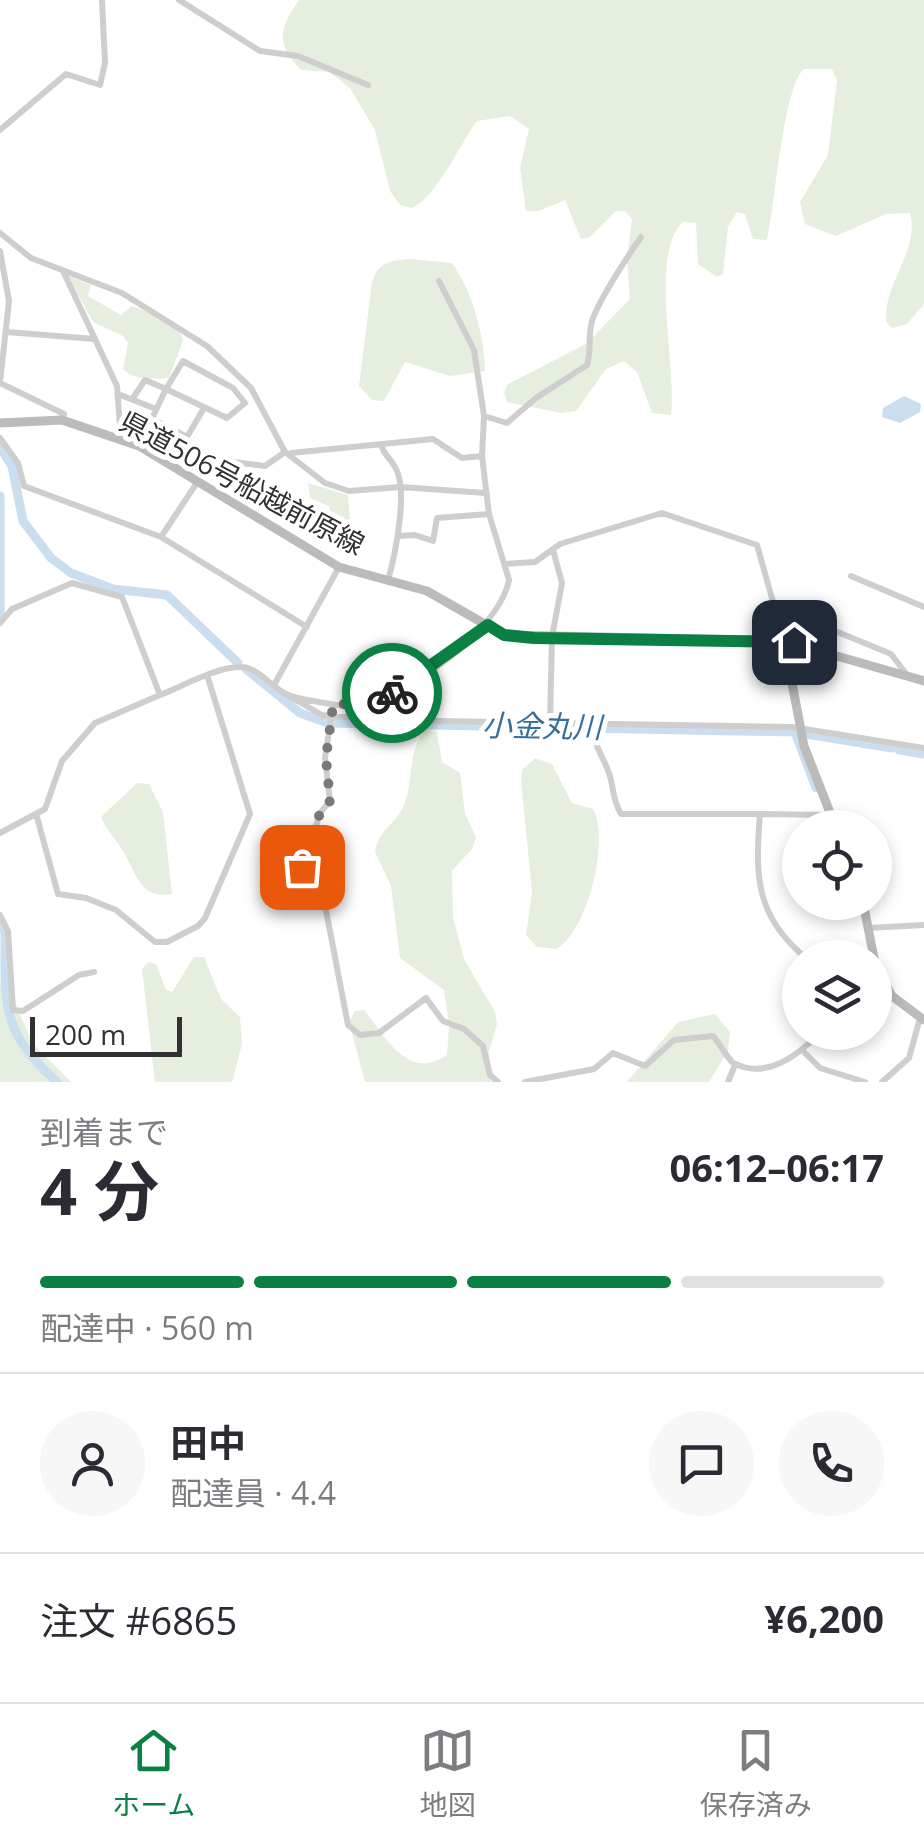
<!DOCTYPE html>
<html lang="ja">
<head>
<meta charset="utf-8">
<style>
  body { margin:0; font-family:"Open Sans","Noto Sans JP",sans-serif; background:#f7f7f7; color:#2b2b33; height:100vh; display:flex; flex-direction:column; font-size:38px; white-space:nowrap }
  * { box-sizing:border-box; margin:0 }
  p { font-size:32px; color:#7c7c81 }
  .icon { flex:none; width:55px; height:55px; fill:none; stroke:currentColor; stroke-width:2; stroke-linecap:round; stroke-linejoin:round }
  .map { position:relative; height:1082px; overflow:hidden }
  .drawer { display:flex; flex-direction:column; background:#fff; flex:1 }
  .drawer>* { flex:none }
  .fabs { position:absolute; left:782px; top:810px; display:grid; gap:20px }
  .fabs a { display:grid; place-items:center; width:110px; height:110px; border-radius:50%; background:#fff; box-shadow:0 5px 15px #0003; font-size:50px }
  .scale { position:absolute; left:30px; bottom:25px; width:152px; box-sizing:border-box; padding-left:10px; border:5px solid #313131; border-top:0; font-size:28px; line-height:35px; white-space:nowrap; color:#313131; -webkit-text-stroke:8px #fff; paint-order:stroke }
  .pin { position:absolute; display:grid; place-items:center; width:85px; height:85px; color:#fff; margin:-42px; border-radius:20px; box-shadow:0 5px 15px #0006 }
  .courier { position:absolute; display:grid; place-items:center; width:100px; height:100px; margin:-50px; border:8px solid #0b8043; border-radius:50%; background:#fff; color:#222; box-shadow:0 2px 12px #0007 }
  .headline em { font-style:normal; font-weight:700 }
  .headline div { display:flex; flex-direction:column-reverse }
  .headline { display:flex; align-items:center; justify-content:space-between; height:170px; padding:0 40px }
  h1 { font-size:65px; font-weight:700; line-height:75px }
  .bar { display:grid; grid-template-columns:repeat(4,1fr); gap:15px 10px; align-content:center; height:120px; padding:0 40px }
  .bar i { height:12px; border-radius:8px; background:#e1e1e2 }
  .bar .selected { background:#0b8043 }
  .bar p { grid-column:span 4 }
  .line { display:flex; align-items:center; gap:25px; padding:0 40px; border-top:2px solid #e1e1e2 }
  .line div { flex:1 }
  .round { display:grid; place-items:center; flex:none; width:105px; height:105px; border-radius:52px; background:#f7f7f7 }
  .menu { display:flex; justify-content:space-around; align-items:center; height:140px; border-top:2px solid #e1e1e2; background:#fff; font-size:28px; color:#7c7c81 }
  .menu a { display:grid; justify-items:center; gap:5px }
  .menu .selected { color:#0b8043 }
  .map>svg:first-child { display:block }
  .green { fill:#e6efdf }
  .water { fill:#cadeef }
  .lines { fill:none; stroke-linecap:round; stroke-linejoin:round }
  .river { stroke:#cadeef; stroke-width:9 }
  .street { stroke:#cecece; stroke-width:6 }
  .secondary { stroke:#bbb; stroke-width:9 }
  .done { stroke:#797979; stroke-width:10; stroke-dasharray:0 18 }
  .route { stroke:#0b8043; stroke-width:12 }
  .labels { text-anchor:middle; stroke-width:10; stroke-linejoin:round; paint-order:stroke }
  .street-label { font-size:28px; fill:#313131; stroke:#fff }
  .water-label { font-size:30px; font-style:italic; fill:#386e9a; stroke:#fff }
</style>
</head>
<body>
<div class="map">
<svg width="924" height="1082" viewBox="0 0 924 1082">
  <rect width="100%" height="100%" fill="#fff"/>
  <!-- green -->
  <path class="green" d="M299 0H924V304L907 324 892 328 886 322C883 283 920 251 910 213L886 214 836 236 805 224 800 202 828 155 837 80 832 69H804C783 87 775 206 767 240L753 239 745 214 737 212 728 227 723 274 717 277 698 264 696 223 683 222C649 252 677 369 671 415L652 413 637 372 624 361 606 369 576 411 561 413 507 402 504 392 508 384 586 344 630 299 627 259 632 219 625 211H616L590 237 581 239 565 200 539 211H526L520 168 529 129 510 116 477 121C461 142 436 198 412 208L400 205 390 191 375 130 350 88 329 72 301 70C275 43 279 29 299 0Z
    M410 259 452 263C473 293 484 335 485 371L450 376 405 362 384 401 372 400 359 386 372 282C379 261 389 261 410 259Z
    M68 276 91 285 88 296 121 315 132 306 154 314 181 334 183 341 169 378C153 379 134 381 123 369L128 343 123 336 93 322Z
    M308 483 348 495 350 523 332 518 329 506 310 498Z
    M426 729 437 732 442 762 460 773 465 814 476 837 472 849 452 871 453 917 464 959 495 1012 497 1024 489 1052 491 1082H365L349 1022 355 1011 364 1010C386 1037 408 1082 447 1055L449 1026 444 990 400 958 391 886 375 852C378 830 396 824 404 805 414 780 407 751 426 729Z
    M535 758 552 764 572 803 593 809C610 839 588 932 556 949L537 947 526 935 532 892 521 781 522 770Z
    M137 783 149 784 163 812 172 894C139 899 137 874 123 851 116 839 106 830 101 817Z
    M194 957H204L221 999 240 1017 242 1044 232 1082H155L142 969 149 962 156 964 166 990 172 992Z
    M0 982 14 1000 33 1044 71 1082H0Z
    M715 1014 730 1032 728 1051 709 1082H627L678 1022Z"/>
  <!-- water -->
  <path class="water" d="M904 396 921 404 920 412 900 423 882 417 883 408Z"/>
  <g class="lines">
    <!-- river -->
    <path class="river" d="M0 447 12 466 23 521 51 558 71 573 113 589 167 595 238 663
      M0 496V614
      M246 669 300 713 328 723 795 732 816 788
      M806 734 892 748
      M899 750 924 754
      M0 924 5 932C5 1004 0 1031 57 1082"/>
    <!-- street -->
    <path class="street" d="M179 0 260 51 298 56 368 85
      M0 130 66 74 100 85 105 63 102 0
      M0 233 31 258 122 293 207 346 251 388 285 452 325 483 349 491 400 487 486 493
      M0 251 9 301 0 382
      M64 273 117 386 121 439
      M7 332 95 339
      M183 361 233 388 245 403 227 418 166 389Z
      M0 383 64 414 62 420
      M118 394 156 409
      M133 398 145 380 166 389 139 446
      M484 416 507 423 536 398 587 365C592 350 587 333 593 318 603 293 626 259 641 237
      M152 419 187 437 204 408
      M0 438 18 463 24 486 161 537 307 627
      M382 447C385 456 391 459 395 467 409 489 395 556 388 580
      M291 453 433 439 462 458 482 456
      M161 460 168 454 265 466 285 452
      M399 536 415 535 433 541 437 518 489 514
      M161 537 198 481
      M506 564 535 562 560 544 662 513 757 545 784 641
      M851 576 924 607
      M0 623 12 609 72 583 122 597 160 695C183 686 216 667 240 667 258 667 270 686 286 694 298 700 317 701 330 704 386 717 499 634 509 580L489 514 482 456 484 416 474 350 439 281
      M794 642 801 624 811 621 891 654 907 675
      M274 685 339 567
      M289 696 322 715 382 720
      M375 701 382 720 792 727 924 748
      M333 705 325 758 330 801 320 813 300 876 309 897 325 905 348 1025 360 1035 379 1033 426 998 443 1021 464 1029 483 1046 490 1075 498 1082
      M550 724 552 637 562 583 553 550
      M593 725C593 745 603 756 609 773 614 788 612 799 621 814H760C755 875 755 916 806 958
      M760 814 831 815
      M37 817 58 894 86 898 116 910 155 942H167L198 926 205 918 250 814 208 678
      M0 833 45 809 62 761 95 723 160 695
      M0 915 8 931 13 1010 23 1011 79 975 94 972
      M868 928 924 925
      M805 1053 820 1068 865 1082
      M525 1082 594 1069 613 1053 645 1066 674 1040 713 1036C720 1044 725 1054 732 1062 766 1082 801 1053 820 1032
      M728 1082 735 1065
      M882 1082 909 1058 920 1018"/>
    <!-- secondary -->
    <path class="secondary" d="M0 423 62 420 139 446 339 567 427 591 504 635 784 641 924 681
      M784 641 804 746 836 828
      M863 902 874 958
      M875 964 892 996 924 1020"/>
  </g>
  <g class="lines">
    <!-- done -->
    <path class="done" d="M302 867 320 813 330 801 326 758 333 705 375 701 392 693"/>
    <!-- route -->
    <path class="route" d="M392 693 488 625 504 635 534 638 794 642"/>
  </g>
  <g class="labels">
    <!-- street labels -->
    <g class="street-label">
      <text transform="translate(242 483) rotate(28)" y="10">県道506号船越前原線</text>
    </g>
    <!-- water labels -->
    <g class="water-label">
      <text transform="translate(542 727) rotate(1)" y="10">小金丸川</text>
    </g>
  </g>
</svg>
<div class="fabs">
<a><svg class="icon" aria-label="locate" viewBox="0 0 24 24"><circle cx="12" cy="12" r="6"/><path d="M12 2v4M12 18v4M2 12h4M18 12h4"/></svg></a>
<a><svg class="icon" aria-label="layers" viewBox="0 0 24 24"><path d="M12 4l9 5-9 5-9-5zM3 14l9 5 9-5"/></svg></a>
</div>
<div class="scale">200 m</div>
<div class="pin" style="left:302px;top:867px;background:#ea580c"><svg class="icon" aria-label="bag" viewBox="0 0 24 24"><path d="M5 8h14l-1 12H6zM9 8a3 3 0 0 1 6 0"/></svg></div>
<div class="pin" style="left:794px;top:642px;background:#1f2937"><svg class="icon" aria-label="home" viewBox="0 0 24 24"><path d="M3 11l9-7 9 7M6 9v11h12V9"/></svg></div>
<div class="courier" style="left:392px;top:693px"><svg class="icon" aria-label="bike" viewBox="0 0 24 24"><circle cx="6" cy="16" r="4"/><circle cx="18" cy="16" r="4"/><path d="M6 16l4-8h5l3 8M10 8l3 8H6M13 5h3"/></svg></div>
</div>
<section class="drawer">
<div class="headline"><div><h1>4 分</h1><p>到着まで</p></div><em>06:12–06:17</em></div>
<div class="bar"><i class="selected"></i><i class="selected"></i><i class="selected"></i><i></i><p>配達中 · 560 m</p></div>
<div class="line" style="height:180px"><a class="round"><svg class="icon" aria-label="person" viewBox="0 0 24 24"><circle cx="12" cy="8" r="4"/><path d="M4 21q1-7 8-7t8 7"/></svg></a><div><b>田中</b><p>配達員 · 4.4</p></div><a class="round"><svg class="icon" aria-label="chat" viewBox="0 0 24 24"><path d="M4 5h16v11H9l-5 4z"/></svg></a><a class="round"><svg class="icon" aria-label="phone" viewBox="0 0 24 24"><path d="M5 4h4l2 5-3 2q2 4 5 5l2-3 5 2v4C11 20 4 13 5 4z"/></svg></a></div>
<div class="line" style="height:130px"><div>注文 #6865</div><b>¥6,200</b></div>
</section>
<nav class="menu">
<a class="selected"><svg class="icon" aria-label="home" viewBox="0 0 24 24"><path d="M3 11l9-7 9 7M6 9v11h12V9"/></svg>ホーム</a>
<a><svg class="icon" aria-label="map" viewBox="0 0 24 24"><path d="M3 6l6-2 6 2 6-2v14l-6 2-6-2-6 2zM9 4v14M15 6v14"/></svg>地図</a>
<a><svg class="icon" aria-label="saved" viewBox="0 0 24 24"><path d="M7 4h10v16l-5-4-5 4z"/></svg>保存済み</a>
</nav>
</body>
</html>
